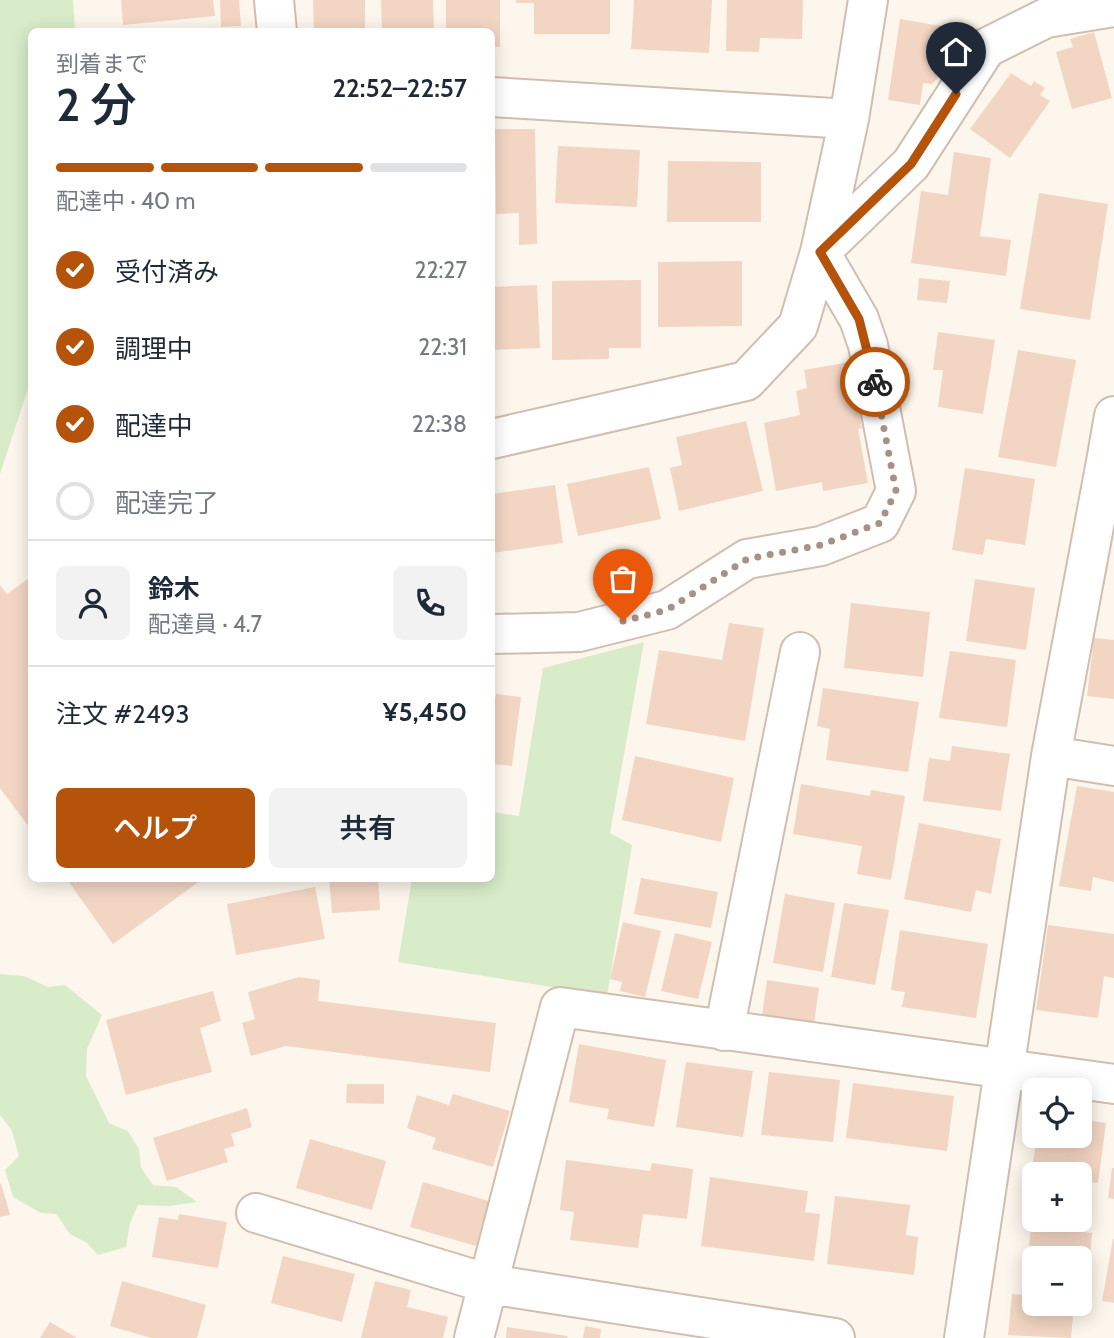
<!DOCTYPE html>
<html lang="ja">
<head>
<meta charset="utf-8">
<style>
  body { margin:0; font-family:Cabin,"Noto Sans JP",sans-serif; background:#f2f2f3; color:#1f2937; height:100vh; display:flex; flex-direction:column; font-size:26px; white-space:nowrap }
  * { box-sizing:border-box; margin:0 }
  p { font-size:23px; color:#747a83 }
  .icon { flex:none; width:38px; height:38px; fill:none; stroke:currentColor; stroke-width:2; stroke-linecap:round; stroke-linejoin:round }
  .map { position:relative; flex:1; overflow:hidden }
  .details { position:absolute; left:28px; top:28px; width:467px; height:854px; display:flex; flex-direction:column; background:#fff; border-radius:10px; box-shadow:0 4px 18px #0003 }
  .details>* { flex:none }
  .tools { position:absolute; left:1022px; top:1078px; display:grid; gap:14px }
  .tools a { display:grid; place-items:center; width:70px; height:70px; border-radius:10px; background:#fff; box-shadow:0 4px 18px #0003; font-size:35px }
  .pin { position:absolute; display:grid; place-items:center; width:60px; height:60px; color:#fff; margin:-72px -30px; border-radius:50% 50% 50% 0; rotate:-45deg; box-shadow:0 0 7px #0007 }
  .pin .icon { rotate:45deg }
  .courier { position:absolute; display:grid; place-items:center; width:70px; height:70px; margin:-35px; border:5px solid #b45309; border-radius:50%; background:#fff; color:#222; box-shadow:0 2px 9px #0007 }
  .head em { font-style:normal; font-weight:600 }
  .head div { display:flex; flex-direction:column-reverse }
  .head { display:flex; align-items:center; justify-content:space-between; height:119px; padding:0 28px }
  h1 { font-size:46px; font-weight:600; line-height:52px }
  .bar { display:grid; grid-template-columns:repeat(4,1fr); gap:10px 7px; align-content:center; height:84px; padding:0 28px }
  .bar i { height:9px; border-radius:5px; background:#e0e1e3 }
  .bar .current { background:#b45309 }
  .bar p { grid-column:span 4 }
  .line { display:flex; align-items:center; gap:18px; padding:0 28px; border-top:2px solid #e0e1e3 }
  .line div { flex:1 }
  .round { display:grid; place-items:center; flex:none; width:74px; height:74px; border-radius:10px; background:#f2f2f3 }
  ol { padding:0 28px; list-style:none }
  li { display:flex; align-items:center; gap:21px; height:77px }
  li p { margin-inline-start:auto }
  li .icon { padding:7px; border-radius:50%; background:#b45309; color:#fff; stroke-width:4 }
  li:last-child { color:#747a83 }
  li i { width:38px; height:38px; border:4px solid #e0e1e3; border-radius:50% }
  .button { display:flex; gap:14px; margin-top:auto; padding:14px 28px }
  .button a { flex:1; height:80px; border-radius:10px; background:#b45309; color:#fff; font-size:28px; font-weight:600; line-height:80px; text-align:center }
  .button a+a { background:#f2f2f3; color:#1f2937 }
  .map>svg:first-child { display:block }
  .green { fill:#d8ecc9 }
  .building { fill:#f3d5c3 }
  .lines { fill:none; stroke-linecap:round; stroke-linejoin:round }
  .minor-casing { stroke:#d1beb0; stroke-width:42 }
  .minor { stroke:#fff; stroke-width:38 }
  .done { stroke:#a89285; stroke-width:7; stroke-dasharray:0 12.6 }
  .route { stroke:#b45309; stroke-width:9 }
</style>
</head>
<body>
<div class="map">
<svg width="1114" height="1338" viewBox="0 0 1114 1338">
  <rect width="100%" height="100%" fill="#fdf6ec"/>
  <!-- green -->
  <path class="green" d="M0 0H73L75 31 32 32 31 379 0 474Z
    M644 642 610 833 632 845 607 996 398 962 412 879 492 878V812L519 816 543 668Z
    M0 974 24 976 48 987 65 985 102 1015 87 1049 86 1076 109 1123 128 1131 139 1149 141 1168 153 1185 176 1187 197 1202 169 1206 138 1205 130 1223 126 1247 98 1255 87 1243 70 1234 56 1214 41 1213 13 1197 5 1170 19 1156 12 1131 0 1115Z"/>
  <!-- building -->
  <path class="building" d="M121 0H213L215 16 123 25Z
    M220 0H239L241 26 221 27Z
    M313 0H365V32H314Z
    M381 0H433L434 32H382Z
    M446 0H500V47H492V32H446Z
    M516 0H610V34H534V3H516Z
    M634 0H712L709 53 631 49Z
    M727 0H803L802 39 760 38 759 52 726 51Z
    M900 19 953 28 947 68 932 84 923 83 920 105 888 100Z
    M1094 32 1112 98 1072 109 1056 52 1073 47 1070 39Z
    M1011 73 1031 86 1034 81 1045 88 1040 95 1050 101 1010 158 970 129Z
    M495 129H535L537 244 519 245V213L496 214Z
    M558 146 640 150 637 207 555 203Z
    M954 152 991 158 980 236 1011 240 1006 276 911 263 921 191 948 195Z
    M668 161 761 162V222H667Z
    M1039 193 1108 204 1090 320 1020 309Z
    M742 261V326L658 327V262Z
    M919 278 950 281 947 303 917 300Z
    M641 280V348H609V359L552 360V281Z
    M537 285 540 348 492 350V287Z
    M938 332 995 340 983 414 938 407 943 370H933Z
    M1018 350 1076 360 1056 467 998 457Z
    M850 362 862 428 858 429 868 483 823 491 822 482 776 491 764 423 800 415 796 391 807 388 804 370Z
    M746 421 763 491 679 511 670 468 682 465 676 437Z
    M649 467 661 519 578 536 567 484Z
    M965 468 1035 479 1025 545 986 539 983 555 952 550Z
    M555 485 563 543 492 553V494Z
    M32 576V831L0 788V585L7 594Z
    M975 579 1035 588 1026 650 966 641Z
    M851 603 930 612 923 677 844 668Z
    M729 623 764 628 745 741 646 724 659 650 722 660Z
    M1094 638 1114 640V699L1087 696Z
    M950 651 1016 660 1007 727 939 718Z
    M823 688 919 702 908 772 826 760 830 729 817 726Z
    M496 694 521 697 512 766 492 764V698L495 699Z
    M952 746 1010 754 1001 811 923 801 929 758 950 761Z
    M635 756 734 778 721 842 622 820Z
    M801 784 870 796 871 790 905 796 891 880 857 874 862 846 793 834Z
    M1077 786 1114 792V882L1093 877 1091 891 1059 886Z
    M919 823 1001 839 991 894 976 890 971 912 904 899Z
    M66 878H204L113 944Z
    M329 878H378L380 910 332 913Z
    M641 878 718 892 711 928 634 914Z
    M315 887 325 939 236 955 227 904Z
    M785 894 835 903 823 972 773 963Z
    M844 903 889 910 875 985 831 977Z
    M623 922 661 931 645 997 620 991 622 982 610 979Z
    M1048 925 1114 934V978L1104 976 1098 1018 1036 1010Z
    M900 930 988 944 976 1018 902 1007 905 992 891 990Z
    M675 933 712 942 698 999 661 991Z
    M299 977 320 980 318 1001 496 1023 490 1072 286 1046 251 1056 242 1023 255 1019 248 992Z
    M767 980 819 988 814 1023 762 1016Z
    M213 991 221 1021 200 1028 212 1072 126 1095 106 1020Z
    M579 1044 666 1060 654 1127 607 1119 609 1109 569 1102Z
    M686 1062 753 1071 743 1137 676 1127Z
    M769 1072 840 1080 833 1142 761 1135Z
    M853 1083 954 1096 947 1151 846 1138Z
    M347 1084H384V1104L346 1103Z
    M453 1094 510 1111 493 1167 432 1149 436 1138 407 1128 417 1095 449 1105Z
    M247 1108 252 1127 231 1134 235 1146 224 1149 228 1162 167 1181 153 1138Z
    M1080 1119 1106 1123 1098 1183 1080 1181V1174H1031L1037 1136H1080Z
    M310 1139 386 1161 372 1210 296 1188Z
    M566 1160 650 1171 652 1163 693 1169 687 1219 643 1214 638 1248 570 1240 574 1212 560 1210Z
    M1112 1168H1114V1199L1108 1198Z
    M710 1177 808 1191 805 1212 820 1214 814 1261 701 1246Z
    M423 1182 489 1201 476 1246 410 1227Z
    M1 1183 10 1215 0 1217V1184Z
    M835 1196 910 1205 906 1235 918 1237 914 1275 827 1264Z
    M179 1214 227 1222 218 1268 152 1257 159 1217 178 1220Z
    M1031 1226 1092 1233 1088 1282H1080V1258H1034V1278L1026 1277Z
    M1113 1239H1114V1303L1102 1301Z
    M283 1256 355 1274 342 1322 271 1303Z
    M122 1281 206 1305 197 1338H151L110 1326Z
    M375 1281 411 1290 407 1307 448 1317 443 1338H361Z
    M1012 1294 1034 1296V1304H1074L1071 1338 1008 1335Z
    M50 1322 77 1338H40Z
    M585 1326 601 1329 600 1338H583Z
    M507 1327 568 1336 567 1338H506Z"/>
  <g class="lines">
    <defs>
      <path id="minor" d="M274 0 277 32
        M492 97 849 119 868 0
        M492 439 746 381 798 326 820 252 911 164 986 48 1046 18 1114 7
        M1106 462 1114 416
        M492 634 579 632 667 610 747 559 821 546 880 523 896 491 868 345 859 319 820 252 849 119
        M1051 756 1114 766
        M724 1031 800 652
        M256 1213 489 1284 835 1338
        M474 1338 560 1007 1114 1084
        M964 1338 1051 756 1106 462 1114 463"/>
    </defs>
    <!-- minor casing -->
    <use href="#minor" class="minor-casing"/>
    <!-- minor -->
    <use href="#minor" class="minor"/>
  </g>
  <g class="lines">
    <!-- done -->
    <path class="done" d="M623 621 667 610 747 559 821 545 880 523 896 491 875 382"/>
    <!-- route -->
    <path class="route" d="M875 382 859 319 820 252 911 164 956 94"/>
  </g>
</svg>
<div class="tools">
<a><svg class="icon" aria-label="locate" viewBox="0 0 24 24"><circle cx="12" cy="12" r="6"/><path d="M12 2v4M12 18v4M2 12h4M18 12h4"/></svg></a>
<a>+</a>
<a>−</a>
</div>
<div class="pin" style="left:623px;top:621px;background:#ea580c"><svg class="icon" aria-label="bag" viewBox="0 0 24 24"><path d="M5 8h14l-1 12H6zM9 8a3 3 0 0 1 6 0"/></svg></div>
<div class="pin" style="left:956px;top:94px;background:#1f2937"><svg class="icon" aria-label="home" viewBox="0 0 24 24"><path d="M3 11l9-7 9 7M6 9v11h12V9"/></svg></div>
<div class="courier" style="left:875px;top:382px"><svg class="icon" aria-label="bike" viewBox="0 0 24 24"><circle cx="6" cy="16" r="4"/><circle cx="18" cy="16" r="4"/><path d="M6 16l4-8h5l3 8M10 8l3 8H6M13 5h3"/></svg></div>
<section class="details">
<div class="head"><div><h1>2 分</h1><p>到着まで</p></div><em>22:52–22:57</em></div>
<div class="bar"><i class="current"></i><i class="current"></i><i class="current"></i><i></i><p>配達中 · 40 m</p></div>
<ol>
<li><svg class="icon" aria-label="check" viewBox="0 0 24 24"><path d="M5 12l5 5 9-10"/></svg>受付済み<p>22:27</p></li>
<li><svg class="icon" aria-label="check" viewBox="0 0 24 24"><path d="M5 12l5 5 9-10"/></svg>調理中<p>22:31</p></li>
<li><svg class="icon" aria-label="check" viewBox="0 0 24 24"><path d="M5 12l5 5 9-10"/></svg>配達中<p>22:38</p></li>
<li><i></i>配達完了</li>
</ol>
<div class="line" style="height:126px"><a class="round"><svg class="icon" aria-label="person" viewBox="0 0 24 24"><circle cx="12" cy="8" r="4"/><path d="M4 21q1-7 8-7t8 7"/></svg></a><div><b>鈴木</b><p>配達員 · 4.7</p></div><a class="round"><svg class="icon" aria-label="phone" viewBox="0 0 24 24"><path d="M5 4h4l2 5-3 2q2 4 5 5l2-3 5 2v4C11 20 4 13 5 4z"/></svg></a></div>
<div class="line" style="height:91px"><div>注文 #2493</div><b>¥5,450</b></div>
<div class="button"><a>ヘルプ</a><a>共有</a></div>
</section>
</div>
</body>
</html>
